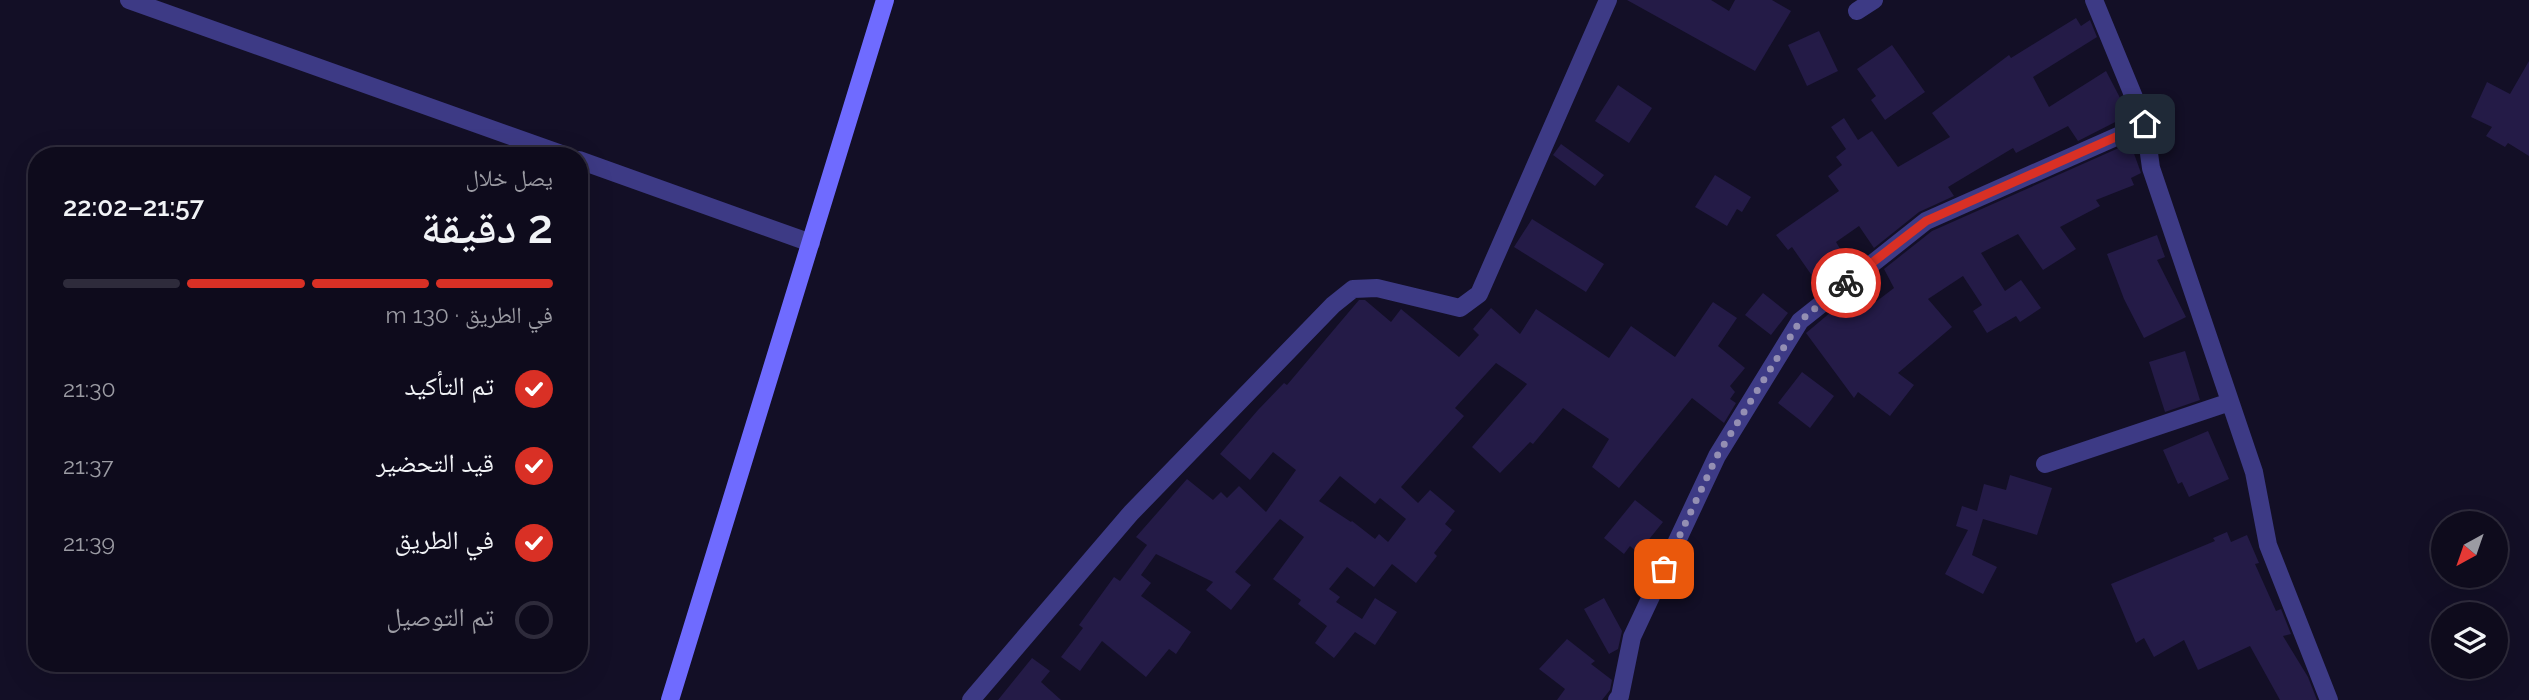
<!DOCTYPE html>
<html lang="ar">
<head>
<meta charset="utf-8">
<style>
  body { margin:0; font-family:Raleway,"Noto Naskh Arabic",sans-serif; background:#171425; color:#f1f3f6; direction:rtl; height:100vh; display:flex; flex-direction:column; font-size:26px; white-space:nowrap }
  * { box-sizing:border-box; margin:0 }
  p { font-size:23px; color:#9b9ba3 }
  .icon { flex:none; width:38px; height:38px; fill:none; stroke:currentColor; stroke-width:2; stroke-linecap:round; stroke-linejoin:round }
  .map { position:relative; flex:1; overflow:hidden; direction:ltr }
  .drawer { position:absolute; left:28px; top:147px; width:560px; height:525px; display:flex; flex-direction:column; background:#0e0b1c; border-radius:28px; box-shadow:0 7px 28px #0002,0 0 0 2px #2e2b3b; direction:rtl }
  .drawer>* { flex:none }
  .needle { width:46px; rotate:220deg }
  .controls { position:absolute; left:2431px; top:511px; display:grid; gap:14px }
  .controls a { display:grid; place-items:center; width:77px; height:77px; border-radius:50%; background:#0e0b1c; box-shadow:0 7px 28px #0002,0 0 0 2px #2e2b3b; font-size:35px }
  .pin { position:absolute; display:grid; place-items:center; width:60px; height:60px; color:#fff; margin:-30px; border-radius:14px; box-shadow:0 4px 10px #0006 }
  .courier { position:absolute; display:grid; place-items:center; width:70px; height:70px; margin:-35px; border:5px solid #d93025; border-radius:50%; background:#fff; color:#222; box-shadow:0 2px 9px #0007 }
  .headline em { font-style:normal; font-weight:600 }
  .headline div { display:flex; flex-direction:column-reverse }
  .headline { display:flex; align-items:center; justify-content:space-between; height:119px; padding:0 35px }
  h1 { font-size:46px; font-weight:600; line-height:52px }
  .bar { display:grid; grid-template-columns:repeat(4,1fr); gap:10px 7px; align-content:center; height:84px; padding:0 35px }
  .bar i { height:9px; border-radius:5px; background:#2e2b3b }
  .bar .current { background:#d93025 }
  .bar p { grid-column:span 4 }
  ol { padding:0 35px; list-style:none }
  li { display:flex; align-items:center; gap:21px; height:77px }
  li p { margin-inline-start:auto }
  li .icon { padding:7px; border-radius:50%; background:#d93025; color:#fff; stroke-width:4 }
  li:last-child { color:#9b9ba3 }
  li i { width:38px; height:38px; border:4px solid #2e2b3b; border-radius:50% }
  .map>svg:first-child { display:block }
  .building { fill:#241b47; fill-rule:evenodd }
  .lines { fill:none; stroke-linecap:round; stroke-linejoin:round }
  .street { stroke:#3d3a85; stroke-width:18 }
  .secondary { stroke:#6f6bff; stroke-width:18 }
  .done { stroke:#948fb3; stroke-width:7; stroke-dasharray:0 12.6 }
  .route { stroke:#d93025; stroke-width:9 }
</style>
</head>
<body>
<div class="map">
<svg width="2529" height="700" viewBox="0 0 2529 700">
  <rect width="100%" height="100%" fill="#130f26"/>
  <!-- building -->
  <path class="building" d="M1627 0H1711L1729 11 1735 0H1772L1791 11 1755 71Z
    M2076 18 2081 26 2090 20 2097 37 2033 77 2049 107 2106 71 2129 115 2078 141 2068 126 2016 153 2013 148 1948 187 1954 196 1919 212 1874 248 1859 226 1836 242 1842 252 1825 263 1830 269 1815 280 1792 247 1788 250 1776 235 1839 191 1828 176 1842 165 1836 157 1846 149 1831 127 1844 118 1858 140 1872 131 1898 167 1950 137 1932 113 2009 55 2011 58Z
    M1819 31 1838 71 1807 86 1788 45Z
    M1892 45 1925 92 1885 120 1871 100 1876 96 1857 69Z
    M2529 61V156L2508 143 2505 147 2486 136 2492 127 2471 117 2487 82 2510 94Z
    M1618 85 1652 108 1629 143 1595 121Z
    M1561 144 1604 175 1595 186 1553 155Z
    M2121 147 2123 152 2132 148 2141 173 2131 178 2134 185 2096 200 2100 206 2060 227 2076 249 2043 270 2018 234 1981 253 2005 291 2021 280 2041 308 2020 322 2016 316 1987 333 1973 311 1982 305 1963 276 1928 299 1952 327 1898 373 1914 385 1890 416 1858 392 1854 398 1806 333 1856 291 1869 307 1894 288 1884 269 1932 231Z
    M1715 175 1751 197 1742 212 1737 209 1727 226 1695 207Z
    M1532 219 1604 264 1586 292 1514 247Z
    M2157 235 2165 257 2157 260 2186 317 2144 338 2124 299 2107 254Z
    M1763 293 1788 313 1771 335 1745 315Z
    M1359 300H1365L1391 322 1401 309 1459 357 1479 335 1473 329 1491 308 1520 334 1536 309 1609 358 1631 326 1675 357 1713 302 1737 318 1718 346 1745 368 1730 386 1735 392 1730 399 1736 403 1724 423 1692 398 1619 488 1592 467 1609 439 1563 408 1533 444 1530 442 1500 473 1472 447 1527 384 1496 363 1455 408 1464 416 1401 487 1418 503 1430 490 1455 511 1445 524 1452 530 1434 553 1437 556 1416 583 1392 564 1374 587 1347 567 1329 589 1340 597 1336 602 1362 619 1375 598 1397 612 1375 645 1355 632 1334 658 1315 643 1327 626 1298 604 1301 600 1273 579 1304 537 1280 519 1235 572 1251 585 1231 610 1206 590 1213 582 1156 554 1141 575 1151 583 1141 596 1191 632 1176 654 1169 649 1146 677 1102 641 1080 671 1061 657 1083 628 1079 625 1114 577 1120 581 1147 545 1136 537 1187 479 1213 500 1221 492 1227 498 1239 486 1266 512 1296 470 1273 452 1250 480 1220 454 1258 410 1284 383 1287 385ZM1340 476 1375 504 1380 498 1406 519 1388 542 1379 534 1375 539 1352 521 1351 522 1319 501Z
    M2185 351 2200 400 2165 412 2149 362Z
    M1802 372 1834 396 1810 428 1778 403Z
    M2208 431 2229 479 2189 497 2182 482 2178 484 2163 450Z
    M2010 475 2052 488 2037 535 1983 519 1972 555 1997 567 1983 594 1945 574 1968 530 1956 526 1962 506 1977 511 1984 484 2006 490Z
    M1635 500 1663 522 1638 553 1630 546 1624 554 1604 538Z
    M2227 532 2231 542 2247 535 2259 563 2255 564 2276 611 2281 609 2291 634 2283 636 2308 677 2317 700H2280L2250 646 2198 670 2184 640 2154 657 2144 638 2136 643 2111 584 2215 541 2213 538Z
    M1604 598 1622 631 1618 649 1609 654 1584 609Z
    M1567 639 1595 661 1591 664 1612 680 1610 690 1602 700H1557L1565 689 1539 669Z
    M1032 658 1050 671 1041 682 1061 700H998Z"/>
  <g class="lines">
    <!-- street -->
    <path class="street" d="M129 0 567 156
      M2094 0 2145 124 2151 168 2254 472 2268 545 2329 700
      M1857 11 1874 0
      M579 160 811 243
      M2045 464 2230 402
      M971 700 1131 513 1333 305 1353 289 1377 288 1460 308 1479 294 1608 0
      M1617 700 1620 696 1632 637 1717 456 1800 321 1926 221 2145 124"/>
    <!-- secondary -->
    <path class="secondary" d="M670 700 885 0"/>
  </g>
  <g class="lines">
    <!-- done -->
    <path class="done" d="M1664 569 1717 456 1800 321 1846 283"/>
    <!-- route -->
    <path class="route" d="M1846 283 1926 221 2145 124"/>
  </g>
</svg>
<div class="controls">
<a><svg class="needle" viewBox="-14 -14 28 28"><path d="M0-13l5 13h-10z" fill="#e53935"/><path d="M0 13l5-13h-10z" fill="#9b9ba3"/></svg></a>
<a><svg class="icon" aria-label="layers" viewBox="0 0 24 24"><path d="M12 4l9 5-9 5-9-5zM3 14l9 5 9-5"/></svg></a>
</div>
<div class="pin" style="left:1664px;top:569px;background:#ea580c"><svg class="icon" aria-label="bag" viewBox="0 0 24 24"><path d="M5 8h14l-1 12H6zM9 8a3 3 0 0 1 6 0"/></svg></div>
<div class="pin" style="left:2145px;top:124px;background:#1f2937"><svg class="icon" aria-label="home" viewBox="0 0 24 24"><path d="M3 11l9-7 9 7M6 9v11h12V9"/></svg></div>
<div class="courier" style="left:1846px;top:283px"><svg class="icon" aria-label="bike" viewBox="0 0 24 24"><circle cx="6" cy="16" r="4"/><circle cx="18" cy="16" r="4"/><path d="M6 16l4-8h5l3 8M10 8l3 8H6M13 5h3"/></svg></div>
<section class="drawer">
<div class="headline"><div><h1>2 دقيقة</h1><p>يصل خلال</p></div><em>21:57–22:02</em></div>
<div class="bar"><i class="current"></i><i class="current"></i><i class="current"></i><i></i><p>في الطريق · 130 m</p></div>
<ol>
<li><svg class="icon" aria-label="check" viewBox="0 0 24 24"><path d="M5 12l5 5 9-10"/></svg>تم التأكيد<p>21:30</p></li>
<li><svg class="icon" aria-label="check" viewBox="0 0 24 24"><path d="M5 12l5 5 9-10"/></svg>قيد التحضير<p>21:37</p></li>
<li><svg class="icon" aria-label="check" viewBox="0 0 24 24"><path d="M5 12l5 5 9-10"/></svg>في الطريق<p>21:39</p></li>
<li><i></i>تم التوصيل</li>
</ol>
</section>
</div>
</body>
</html>
